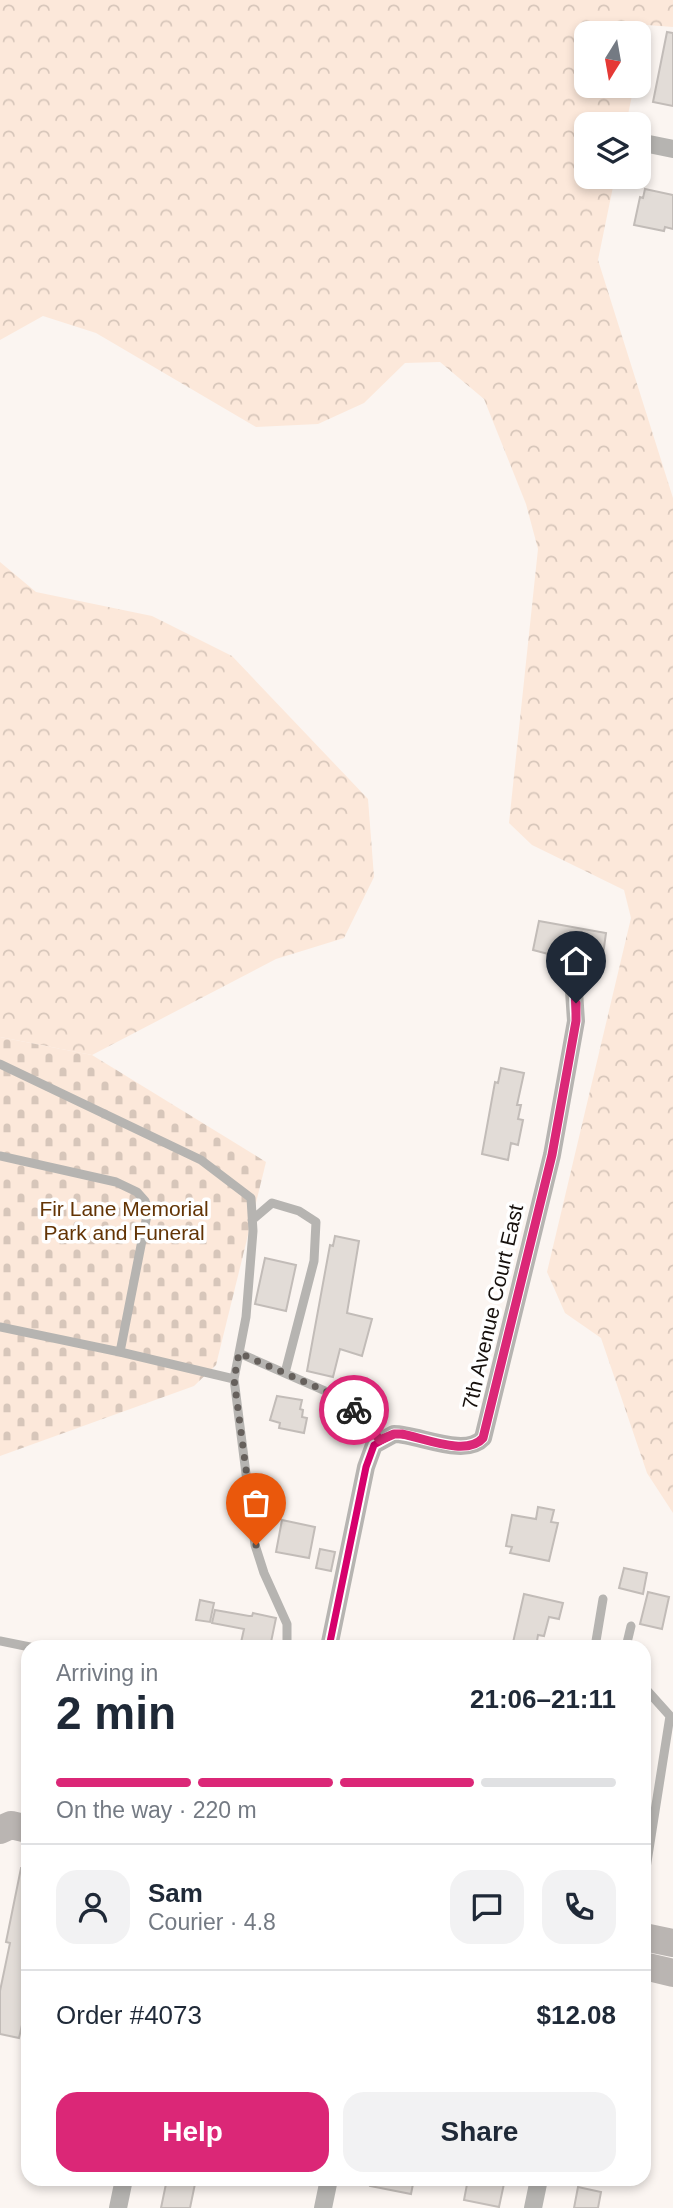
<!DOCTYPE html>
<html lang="en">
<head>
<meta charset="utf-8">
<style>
  body { margin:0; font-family:Arial,sans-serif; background:#f2f2f3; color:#1f2937; height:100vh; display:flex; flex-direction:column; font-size:26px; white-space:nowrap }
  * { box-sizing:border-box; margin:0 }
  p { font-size:23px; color:#747a83 }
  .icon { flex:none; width:38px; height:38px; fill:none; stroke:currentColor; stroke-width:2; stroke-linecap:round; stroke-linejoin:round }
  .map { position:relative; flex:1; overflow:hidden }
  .sheet { position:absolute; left:21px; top:1640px; width:630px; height:546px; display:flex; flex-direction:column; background:#fff; border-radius:21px; box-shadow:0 4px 10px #0003 }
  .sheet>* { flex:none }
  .needle { width:46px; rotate:191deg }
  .buttons { position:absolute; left:574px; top:21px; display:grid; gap:14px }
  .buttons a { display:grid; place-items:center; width:77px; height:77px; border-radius:14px; background:#fff; box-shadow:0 4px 10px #0003; font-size:35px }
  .pin { position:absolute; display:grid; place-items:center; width:60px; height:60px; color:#fff; margin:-72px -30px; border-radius:50% 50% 50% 0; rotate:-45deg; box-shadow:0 0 7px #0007 }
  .pin .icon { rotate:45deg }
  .courier { position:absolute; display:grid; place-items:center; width:70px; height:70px; margin:-35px; border:5px solid #db2777; border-radius:50%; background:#fff; color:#222; box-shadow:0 2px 9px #0007 }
  .summary em { font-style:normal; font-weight:600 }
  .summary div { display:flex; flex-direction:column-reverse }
  .summary { display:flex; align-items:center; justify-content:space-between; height:119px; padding:0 35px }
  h1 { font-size:46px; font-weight:600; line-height:52px }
  .bar { display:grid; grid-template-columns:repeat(4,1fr); gap:10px 7px; align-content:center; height:84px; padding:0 35px }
  .bar i { height:9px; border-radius:5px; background:#e0e1e3 }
  .bar .active { background:#db2777 }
  .bar p { grid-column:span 4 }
  .line { display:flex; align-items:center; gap:18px; padding:0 35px; border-top:2px solid #e0e1e3 }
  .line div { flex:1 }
  .round { display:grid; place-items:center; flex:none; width:74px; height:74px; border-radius:21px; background:#f2f2f3 }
  .primary-button { display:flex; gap:14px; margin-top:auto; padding:14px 35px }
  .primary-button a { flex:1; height:80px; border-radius:21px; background:#db2777; color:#fff; font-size:28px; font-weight:600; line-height:80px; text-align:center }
  .primary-button a+a { background:#f2f2f3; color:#1f2937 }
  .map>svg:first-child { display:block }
  .forest { fill:url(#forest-crowns) }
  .cemetery { fill:url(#cemetery-stones) }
  .building { fill:#e2dcd7; stroke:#c2bcb8; stroke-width:2 }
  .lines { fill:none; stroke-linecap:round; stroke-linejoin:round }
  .service { stroke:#b6b4b1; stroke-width:9 }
  .minor { stroke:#b6b4b1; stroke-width:18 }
  .primary { stroke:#bab5b2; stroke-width:28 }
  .cycleway-casing { stroke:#fff; stroke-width:11 }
  .cycleway { stroke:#d6006c; stroke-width:7 }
  .done { stroke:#66605c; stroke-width:7; stroke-dasharray:0 12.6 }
  .route { stroke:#db2777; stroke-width:9 }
  .labels { text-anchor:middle; stroke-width:7; stroke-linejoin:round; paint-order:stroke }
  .park-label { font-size:21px; fill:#633405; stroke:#fff }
  .street-label { font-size:21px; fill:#16100c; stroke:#fff }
</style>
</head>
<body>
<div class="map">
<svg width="673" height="2208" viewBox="0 0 673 2208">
  <defs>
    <pattern id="forest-crowns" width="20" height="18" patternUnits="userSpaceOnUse" patternTransform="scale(1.75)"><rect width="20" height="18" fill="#fce8da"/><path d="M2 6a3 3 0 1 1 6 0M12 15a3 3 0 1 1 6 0" fill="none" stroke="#d7c6ba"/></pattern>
    <pattern id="cemetery-stones" width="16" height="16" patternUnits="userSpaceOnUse" patternTransform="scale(1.75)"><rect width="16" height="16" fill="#fce8da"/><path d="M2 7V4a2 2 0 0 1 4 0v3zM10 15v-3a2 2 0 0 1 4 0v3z" fill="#d7c6ba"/></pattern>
  </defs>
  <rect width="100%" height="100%" fill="#fbf5f1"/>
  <!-- forest -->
  <path class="forest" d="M0 0H673V27L647 25 639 63V33H586V86H634L626 124H586V177H615L598 260 673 498V1513L647 1473 601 1338 565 1313 547 1272 631 918 624 890 532 845 509 823 538 549 526 504 484 399 440 362 405 363 364 403 318 424 256 427 96 333 43 316 0 340Z
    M0 562 36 592 152 616 232 656 368 799 374 877 344 938 276 959 92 1055 0 1037Z"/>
  <!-- cemetery -->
  <path class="cemetery" d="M0 1037 92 1055 266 1162 216 1365 194 1386 0 1456Z"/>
  <!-- building -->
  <path class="building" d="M667 32 673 33V106L653 102Z
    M645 189 673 195V229L665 227 664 231 634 225 640 197 643 198Z
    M539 921 606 933 603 955 580 951 576 970 555 966 556 956 533 950Z
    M501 1068 524 1073 517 1105H521L518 1119 523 1120 518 1145 511 1143 508 1160 482 1154 495 1082 498 1083Z
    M335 1236 359 1241 347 1313 372 1319 362 1356 340 1349 333 1377 307 1371 330 1245 333 1246Z
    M265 1258 296 1265 286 1311 255 1304Z
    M277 1396 302 1400 300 1409 303 1410 302 1417 307 1418 304 1433 279 1428 280 1423 270 1420Z
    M538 1507 554 1510 551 1522 558 1523 549 1561 510 1553 512 1547 506 1546 512 1515 536 1519Z
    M282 1520 315 1527 309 1558 276 1552Z
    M320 1549 335 1552 331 1571 316 1568Z
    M624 1568 647 1573 643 1594 619 1588Z
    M648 1592 669 1597 662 1629 640 1624Z
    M524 1594 563 1603 559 1619 549 1617 544 1636 538 1635 536 1647H512Z
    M200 1600 214 1603 210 1622 196 1620Z
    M215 1610 249 1616H252L253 1613 276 1618 270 1647H240L244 1629 212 1623Z
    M21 1868 28 1869V1999L19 2038 0 2034V1991L10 1943 6 1942Z
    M167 2179H196L190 2208H161Z
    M371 2179H414L411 2194 370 2186Z
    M468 2179H505L499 2207 464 2200Z
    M578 2187 601 2192 598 2208H574Z"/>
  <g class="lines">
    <!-- service -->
    <path class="service" d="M0 1064 201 1160 251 1198 253 1231 246 1317 234 1379 255 1545 264 1573 287 1624V1647
      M0 1156 116 1182 137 1192 145 1201 148 1210 120 1352 0 1327
      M252 1220 272 1203 299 1211 316 1222 314 1261 285 1373
      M120 1352 234 1379
      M239 1353 332 1394 361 1417 380 1440
      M0 1641 30 1647
      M595 1647 603 1599
      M626 1647 631 1626
      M644 1687 670 1716 644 1881"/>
    <!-- minor -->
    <path class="minor" d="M639 142 673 149
      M329 1647 366 1467 374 1445 394 1434C418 1434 465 1458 483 1438L552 1155 576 1021 574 991
      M118 2208 124 2179
      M323 2208 329 2179
      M533 2208 539 2179"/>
    <!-- primary -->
    <path class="primary" d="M0 1830 11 1825 28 1829
      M644 1937 673 1943
      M644 1966 673 1973"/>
    <defs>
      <path id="cycleway" d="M329 1647 366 1467 374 1445 394 1434C418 1434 465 1458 483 1438L552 1155 576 1021 574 991"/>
    </defs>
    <!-- cycleway casing -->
    <use href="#cycleway" class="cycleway-casing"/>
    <!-- cycleway -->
    <use href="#cycleway" class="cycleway"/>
  </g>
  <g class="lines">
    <!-- done -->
    <path class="done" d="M256 1545 234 1379 239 1353 332 1394 354 1410"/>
    <!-- route -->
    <path class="route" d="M354 1410 380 1440 394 1434H402C424 1438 467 1457 483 1438L552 1155 576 1021V1003"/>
  </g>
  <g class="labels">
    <!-- park labels -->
    <g class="park-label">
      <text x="124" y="1216">Fir Lane Memorial<tspan x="124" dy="24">Park and Funeral</tspan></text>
    </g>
    <!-- street labels -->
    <g class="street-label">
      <text transform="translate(493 1307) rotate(-77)" y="7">7th Avenue Court East</text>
    </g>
  </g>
</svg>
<div class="buttons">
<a><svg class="needle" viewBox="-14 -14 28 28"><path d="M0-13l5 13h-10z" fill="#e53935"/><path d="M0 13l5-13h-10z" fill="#747a83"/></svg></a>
<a><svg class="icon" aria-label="layers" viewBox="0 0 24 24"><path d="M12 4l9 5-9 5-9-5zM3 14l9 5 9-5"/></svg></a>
</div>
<div class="pin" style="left:256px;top:1545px;background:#ea580c"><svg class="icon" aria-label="bag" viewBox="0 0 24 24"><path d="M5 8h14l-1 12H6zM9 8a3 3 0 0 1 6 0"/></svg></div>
<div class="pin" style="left:576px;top:1003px;background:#1f2937"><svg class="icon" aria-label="home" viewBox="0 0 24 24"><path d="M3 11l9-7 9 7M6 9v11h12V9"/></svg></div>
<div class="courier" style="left:354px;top:1410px"><svg class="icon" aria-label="bike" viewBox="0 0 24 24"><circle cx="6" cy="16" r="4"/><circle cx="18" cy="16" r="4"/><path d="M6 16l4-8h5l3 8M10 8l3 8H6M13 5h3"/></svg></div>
<section class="sheet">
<div class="summary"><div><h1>2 min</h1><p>Arriving in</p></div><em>21:06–21:11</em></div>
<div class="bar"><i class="active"></i><i class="active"></i><i class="active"></i><i></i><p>On the way · 220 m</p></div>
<div class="line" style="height:126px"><a class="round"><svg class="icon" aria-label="person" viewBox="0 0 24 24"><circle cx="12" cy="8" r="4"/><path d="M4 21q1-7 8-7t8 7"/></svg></a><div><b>Sam</b><p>Courier · 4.8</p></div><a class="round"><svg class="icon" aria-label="chat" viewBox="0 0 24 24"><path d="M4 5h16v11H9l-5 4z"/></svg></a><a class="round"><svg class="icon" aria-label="phone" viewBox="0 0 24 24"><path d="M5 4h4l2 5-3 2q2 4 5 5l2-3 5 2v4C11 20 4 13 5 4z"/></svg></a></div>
<div class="line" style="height:91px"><div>Order #4073</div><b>$12.08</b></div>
<div class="primary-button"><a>Help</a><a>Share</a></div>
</section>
</div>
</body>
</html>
